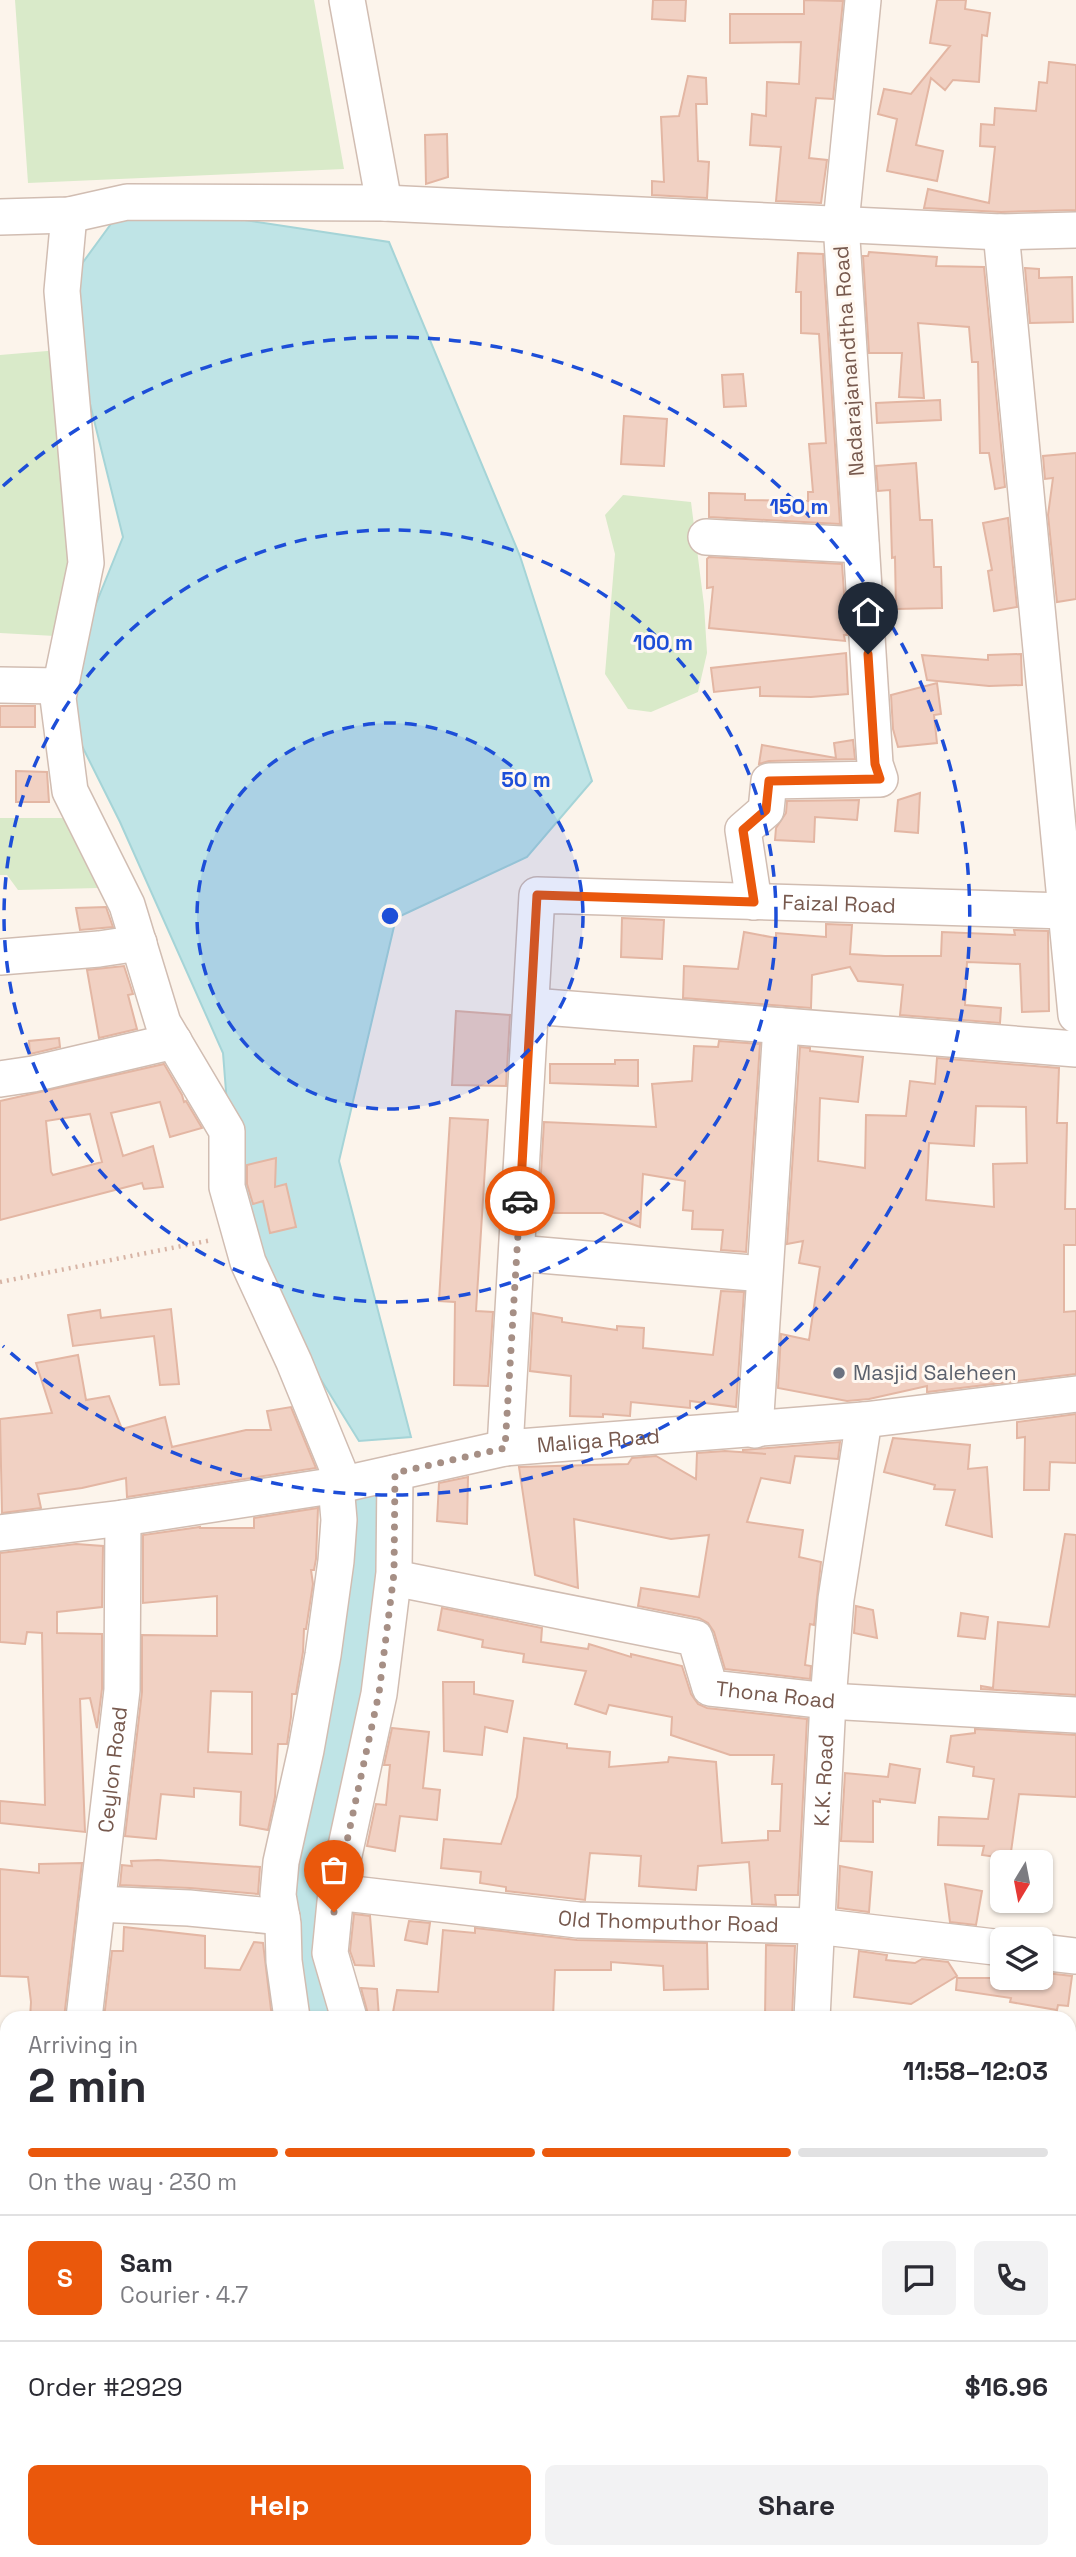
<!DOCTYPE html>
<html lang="en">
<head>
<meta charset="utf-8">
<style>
  body { margin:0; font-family:"Space Grotesk",sans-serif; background:#f2f2f3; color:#2b2b33; height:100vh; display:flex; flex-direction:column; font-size:26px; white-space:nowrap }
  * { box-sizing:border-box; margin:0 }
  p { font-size:23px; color:#7c7c81 }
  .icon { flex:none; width:38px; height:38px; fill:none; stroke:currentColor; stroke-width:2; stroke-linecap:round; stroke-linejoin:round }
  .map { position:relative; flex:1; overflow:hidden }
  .panel { position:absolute; left:0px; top:2011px; width:1076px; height:548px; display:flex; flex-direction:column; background:#fff; border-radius:21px 21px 0 0; box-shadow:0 2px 5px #0004 }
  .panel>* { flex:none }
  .needle { width:46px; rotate:190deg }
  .buttons { position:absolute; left:990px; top:1850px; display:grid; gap:14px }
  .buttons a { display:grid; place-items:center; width:63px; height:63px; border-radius:10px; background:#fff; box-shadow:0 2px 5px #0004; font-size:35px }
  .pin { position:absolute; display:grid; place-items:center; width:60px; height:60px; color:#fff; margin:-72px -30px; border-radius:50% 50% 50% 0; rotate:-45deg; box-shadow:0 0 7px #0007 }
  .pin .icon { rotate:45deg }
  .courier { position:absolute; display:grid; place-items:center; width:70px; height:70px; margin:-35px; border:5px solid #ea580c; border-radius:50%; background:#fff; color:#222; box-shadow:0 2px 9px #0007 }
  .head em { font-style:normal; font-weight:800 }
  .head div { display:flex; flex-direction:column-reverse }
  .head { display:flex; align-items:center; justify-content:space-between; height:119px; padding:0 28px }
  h1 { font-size:46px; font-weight:800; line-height:52px }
  .bar { display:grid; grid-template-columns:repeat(4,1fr); gap:10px 7px; align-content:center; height:84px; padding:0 28px }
  .bar i { height:9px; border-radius:5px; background:#e1e1e2 }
  .bar .active { background:#ea580c }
  .bar p { grid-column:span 4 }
  .line { display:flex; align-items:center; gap:18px; padding:0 28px; border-top:2px solid #e1e1e2 }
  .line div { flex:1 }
  .round { display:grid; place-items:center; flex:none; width:74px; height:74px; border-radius:10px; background:#f2f2f3 }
  .cta { display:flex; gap:14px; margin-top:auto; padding:14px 28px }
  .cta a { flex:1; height:80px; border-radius:10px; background:#ea580c; color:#fff; font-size:28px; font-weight:800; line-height:80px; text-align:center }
  .cta a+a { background:#f2f2f3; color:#2b2b33 }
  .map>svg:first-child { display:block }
  .green { fill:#d9eac9 }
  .water { fill:#bfe4e6; stroke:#a5d4d7; stroke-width:2 }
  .building { fill:#f1d1c3; stroke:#e3b6a3; stroke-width:2; fill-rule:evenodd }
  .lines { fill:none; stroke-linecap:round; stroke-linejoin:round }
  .minor-casing { stroke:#d1bdb2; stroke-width:38 }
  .path { stroke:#d7b4a5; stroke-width:4.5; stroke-dasharray:2 5; stroke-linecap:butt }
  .minor { stroke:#fff; stroke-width:35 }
  .done { stroke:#a68f85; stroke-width:7; stroke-dasharray:0 12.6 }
  .route { stroke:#ea580c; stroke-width:9 }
  .ring { fill:none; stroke:#1d4ed8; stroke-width:3.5; stroke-dasharray:12 9 }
  .worship-dot { fill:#6b7280; stroke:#fff8f1; stroke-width:2.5 }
  .labels { text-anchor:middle; stroke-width:6; stroke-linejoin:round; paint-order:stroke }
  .street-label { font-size:21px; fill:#77594e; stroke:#fff8f1 }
  .worship-label { font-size:21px; fill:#5b616d; stroke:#fff8f1; text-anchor:start }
  .centre { fill:#1d4ed8; stroke:#fff8f1; stroke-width:3.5 }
  .ring-label { font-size:21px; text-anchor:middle; font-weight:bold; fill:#1d4ed8; stroke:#fff8f1; stroke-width:6; stroke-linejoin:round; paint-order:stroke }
</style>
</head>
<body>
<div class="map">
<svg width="1076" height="2557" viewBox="0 0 1076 2557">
  <rect width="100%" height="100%" fill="#fcf4eb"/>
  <!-- green -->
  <path class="green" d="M15 0H314L344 169 28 183Z
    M59 350 86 563 55 636 0 633V355Z
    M623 495 691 502 704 605 707 653 698 692 651 712 628 709 605 674 615 554 605 515Z
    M0 818H71L98 888 18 890 7 875H0Z"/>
  <!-- water -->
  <path class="water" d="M127 202 389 242 520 556 592 781 527 857 396 918 339 1161 411 1437 359 1441 248 1262 232 1168 223 1053 120 822 58 698 123 537 62 291Z
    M395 1473 336 1892 349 2018H292L284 1961 340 1488Z
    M547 2552H644L649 2557H549Z"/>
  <!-- building -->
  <path class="building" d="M653 0H686L685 21 652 19Z
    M804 0 843 1 833 99 816 98 809 158 827 160 821 203 776 201 781 147 750 145 752 114 766 116 767 82 799 84 801 42 730 43V14H804Z
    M937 0H966L965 9 990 13 987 36 982 35 979 82 953 80 945 90 931 78 916 145 943 151 937 181 887 171 897 119 878 114 884 89 911 94 950 46 930 43Z
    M1049 62 1076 65V210L1001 212 924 208 928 189 989 203 995 147 980 146 981 124 994 125 995 108 1036 111 1039 82 1047 83Z
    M688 76 706 78 707 104H696L698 161 709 162 707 198 652 195V181L664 182 661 117 679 116Z
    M447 134 448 177 426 184 425 135Z
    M869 252 937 257 936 266 984 267 1005 487 995 489 989 453H980L978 362H972L969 327 918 323 924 398 899 397 902 353H869L863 256H868Z
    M798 253 823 254 840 524 709 517V493L745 494V500L808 501V492H813L809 444 826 443 819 334 801 333V292H796Z
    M1025 268 1039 269V278L1072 277 1073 322 1030 323Z
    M743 374 746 406 724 407 722 375Z
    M940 400 941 420 877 423 876 403Z
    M624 416 667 419 664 466 621 464Z
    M1076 453V599L1057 602 1048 515 1053 478 1045 479 1043 456Z
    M916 463 920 520H932L934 567H941L942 608 896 609 895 557 892 558 890 490 878 491 876 466Z
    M1008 518 1017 607 994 611 988 571 992 570 983 523Z
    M709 557 842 564 847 635H844L845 641 709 628 713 587 707 588V559Z
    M846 653 848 694 811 697 760 696V687L714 692 711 668Z
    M1021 654 1022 685 989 686 927 680 922 655 988 660V655Z
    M937 683 941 714 934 715 937 743 898 747 893 729 891 695Z
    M0 706H35V727H0Z
    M853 740 855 759 769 761 759 764 762 745 836 758 834 743Z
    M16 771 47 772 49 802H16Z
    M920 793 918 833 895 831 898 800Z
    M859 800 857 820 815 817 814 842 775 840 776 828 786 813 787 801Z
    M106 907 113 927 80 930 76 908Z
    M622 918 664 920 662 959 621 957Z
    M826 924 852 925 850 954 885 956H941L942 932 1015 935 1014 930 1048 931 1049 1011 1022 1012 1020 964 967 962 965 1005 1001 1008 1000 1023 900 1015 903 985 858 981 850 967 812 975 811 1008 683 998 684 966 738 969 744 932 776 938V933L826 937Z
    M124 966 133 994 128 995 137 1029 99 1038 87 970Z
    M456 1011 510 1015 506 1086 452 1085Z
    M59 1038 60 1047 30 1054 29 1041Z
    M719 1041 760 1044 746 1252 721 1250 723 1230 692 1229 693 1211 683 1210 685 1181 643 1174 640 1227 603 1213H552L539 1207 544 1122 656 1127 652 1084 692 1081 694 1046 718 1047Z
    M800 1047 810 1048V1051L863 1057 858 1102 820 1098 818 1161 865 1168 866 1115 906 1116 910 1081 935 1084 937 1058 1059 1068 1057 1123H1067L1065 1209H1076V1245H1064V1312L1076 1311V1374L927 1392V1386L869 1399 847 1401 778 1388 781 1334 809 1340 820 1267 799 1263 803 1241 787 1244ZM976 1106 1026 1107 1027 1163 993 1164 994 1207 926 1200 929 1143 974 1146Z
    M615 1060H638V1086L550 1083V1064H615Z
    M164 1064 182 1095 184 1102 186 1101 202 1128 170 1137 160 1102 111 1113 123 1156 153 1146 163 1187 144 1189 142 1183 0 1220V1101ZM90 1114 102 1162 53 1175 51 1172 46 1121Z
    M450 1118 488 1120 476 1311 493 1312 488 1386 454 1385 455 1302 439 1301Z
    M276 1158 275 1187 286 1184 296 1227 270 1233 263 1201 253 1204 247 1184V1165Z
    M721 1291 744 1292 736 1407 690 1401V1408L631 1402 630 1416 603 1414V1417L570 1416 571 1376 530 1371 533 1313 562 1318V1322L617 1330V1326L644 1328 643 1348 713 1355Z
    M171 1309 179 1384 160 1385 154 1336 73 1346 68 1315 100 1310 101 1318Z
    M78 1355 86 1400 109 1396 122 1429 165 1417 172 1447 246 1430H271L267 1411 291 1407 316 1468 127 1497 126 1478 82 1488 38 1494 41 1508 2 1513 0 1419 52 1413 36 1363Z
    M1076 1414V1463L1050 1462 1049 1490H1024L1025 1437 1017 1438V1422Z
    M893 1438 970 1445 968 1469 987 1467 992 1537 946 1525 955 1490 934 1489 935 1485 884 1472Z
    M840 1442 838 1459 795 1456 790 1483 761 1478 747 1522 803 1530 799 1557 821 1562 814 1625 810 1624 805 1665 811 1666 810 1679 725 1669 714 1632 708 1623 699 1618 638 1606 641 1588 699 1597 709 1535 671 1539 574 1519 578 1588 535 1575 519 1467 628 1464 632 1458 656 1456 696 1479 697 1453 725 1451 766 1454 743 1452V1450Z
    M468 1477 467 1524 437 1521 439 1483Z
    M318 1508 316 1559 314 1570H311L313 1584 306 1629H304L303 1652 296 1694H292L291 1717 287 1744H278L275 1797 268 1830 240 1825 241 1792 194 1788V1797L161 1794 156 1839 125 1836 142 1692V1635L217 1636V1596L143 1603V1535L200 1527V1528H254V1518ZM211 1691 252 1692V1754L208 1752Z
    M1065 1534 1076 1535V1695L981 1689V1686L993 1688 998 1622 1049 1627Z
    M76 1544 103 1546 102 1607 57 1612V1633L102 1634V1689L97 1728 90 1698 80 1699 85 1832 0 1823V1801L45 1805 42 1633 27 1632 25 1644 0 1642V1553Z
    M856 1606 873 1610 877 1638 854 1633Z
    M442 1608 542 1628 541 1642 588 1649 589 1644 631 1657V1654L682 1666 691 1694 698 1704 707 1708 807 1719 798 1895H775L776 1905 752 1904 749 1862 698 1866 696 1890 639 1886 641 1856 590 1853 585 1900 506 1891V1887L480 1883 481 1872 441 1868 444 1839 501 1844 517 1797 524 1738 567 1744V1748L610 1752 609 1767 668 1762 669 1757 716 1762 722 1843 768 1840V1831H780L782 1784H772L774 1755H730L671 1735 672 1717 609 1705 606 1714 575 1704 586 1671 523 1662 524 1654 482 1647 483 1640 438 1630Z
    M961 1613 988 1617 985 1639 958 1636Z
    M443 1682H474V1694L513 1701 507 1732 485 1727 482 1755 444 1751Z
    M392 1728 429 1732 423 1788 440 1790 437 1820 400 1816 395 1851 367 1846 376 1804 386 1805 390 1765H384Z
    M975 1729 1076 1735V1797L1019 1794 1010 1859 982 1855 984 1846 938 1845 939 1817 988 1819 994 1779 973 1776 974 1767 947 1762 951 1736 975 1733Z
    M890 1764 920 1769 915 1803 880 1799V1802L873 1801V1842L841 1841 845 1773 888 1777Z
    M158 1860 260 1867 258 1894 190 1888 120 1885 122 1865 132 1866 131 1861Z
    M82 1863 64 2018H30L31 2002 28 1977 0 1976V1869L39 1873V1864Z
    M840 1866 872 1872 869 1912 838 1908Z
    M945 1884 982 1891 976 1925 950 1922Z
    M354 1914 370 1916 374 1966 355 1965 350 1951Z
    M409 1921 430 1923 427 1944 405 1940Z
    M124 1927 205 1936V1968L240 1970 254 1942 263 1943 272 2018H104L112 1951H123Z
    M475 1928 577 1940 707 1943 708 1989 664 1990 663 1966 611 1962V1970H555L553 2018H392L397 1990 438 1992 443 1930 475 1933Z
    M766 1945 795 1946 792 2018H765Z
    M859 1951 887 1955 886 1960 915 1963 922 1959 948 1962 957 1976 911 2004 854 1997Z
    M1046 1973 1072 1976 1068 2006 1058 2005 1057 2010 1010 2002 1011 1998 956 1990 957 1978H1045Z
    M361 1988 377 1989 379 2018H369Z"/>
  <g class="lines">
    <defs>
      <g id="minor">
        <path d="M347 0 384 203"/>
        <path d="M69 215 62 291 86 563 58 698 70 791 127 905 163 1023 227 1131V1187L248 1262 294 1362 344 1484"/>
        <path d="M0 217 69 215 127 202 384 203 1001 232 1076 230"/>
        <path d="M1001 232 1076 1015"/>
        <path d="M706 537 861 545"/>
        <path d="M0 685 60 686"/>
        <path d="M754 902 743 830 766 810 769 781 880 779 875 764 841 223 863 0"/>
        <path d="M0 957 99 949 139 943"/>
        <path d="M532 1006 1076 1049"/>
        <path d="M0 1079 33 1074 174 1041"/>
        <path d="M517 1253 764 1274"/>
        <path d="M755 1430 781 1026"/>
        <path id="s1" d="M505 1448 537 895 1066 911"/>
        <path id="s2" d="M0 1533 123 1518 344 1484 505 1448 864 1420 1076 1394"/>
        <path id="s3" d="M394 1578 695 1638 710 1688 828 1701 1076 1715"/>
        <path id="s4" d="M336 1892 578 1920 816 1926 1003 1948"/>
        <path d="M97 1904 189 1908 282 1917"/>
        <path d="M1041 1952 1076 1956"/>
        <path id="s5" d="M84 2018 122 1690 123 1518"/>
        <path d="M292 2018 284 1961 283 1924 278 1895 281 1862 306 1750 323 1655 336 1561 339 1520 336 1485"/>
        <path d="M349 2018 330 1953 336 1892 379 1694 394 1573 395 1473"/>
        <path id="s6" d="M812 2018 828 1701 836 1599 864 1420"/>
        <path d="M1069 2208 1076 2209"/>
        <path d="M1069 2478 1076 2479"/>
        <path d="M547 2552 549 2557"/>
        <path d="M644 2552 649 2557"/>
        <path d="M201 2557V2552"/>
      </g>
    </defs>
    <!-- minor casing -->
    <use href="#minor" class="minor-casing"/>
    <!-- path -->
    <path class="path" d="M0 1282 212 1240"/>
    <!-- minor -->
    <use href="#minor" class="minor"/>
  </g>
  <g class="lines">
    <!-- done -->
    <path class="done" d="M334 1912 336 1892 379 1693 394 1573 395 1473 505 1448 520 1201"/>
    <!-- route -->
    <path class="route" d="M520 1201 537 895 754 902 743 830 766 810 769 781 880 779 875 764 868 654"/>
  </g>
  <!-- distance rings -->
  <circle cx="390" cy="916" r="193" fill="#1d4ed8" fill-opacity=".12"/>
  <g class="ring">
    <circle cx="390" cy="916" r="193"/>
    <circle cx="390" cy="916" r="386"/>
    <path d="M3 486A579 579 0 1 1 3 1346"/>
  </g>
  <!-- markers -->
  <circle class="worship-dot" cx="839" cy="1373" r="7"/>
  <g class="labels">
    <!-- street labels -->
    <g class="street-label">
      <text transform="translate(849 361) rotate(-94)" y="7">Nadarajanandtha Road</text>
      <text dy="7" stroke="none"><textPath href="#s1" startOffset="856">Faizal Road</textPath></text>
      <text dy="7" stroke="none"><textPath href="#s2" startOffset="606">Maliga Road</textPath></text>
      <text dy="7" stroke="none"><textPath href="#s3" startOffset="425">Thona Road</textPath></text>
      <text dy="7" stroke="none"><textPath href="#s5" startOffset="250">Ceylon Road</textPath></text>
      <text dy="7" stroke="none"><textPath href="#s6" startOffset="238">K.K. Road</textPath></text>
      <text dy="7" stroke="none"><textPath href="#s4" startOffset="334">Old Thomputhor Road</textPath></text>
    </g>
    <!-- worship labels -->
    <g class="worship-label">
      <text x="853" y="1380">Masjid Saleheen</text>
    </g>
  </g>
  <circle cx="390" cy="916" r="10" class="centre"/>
  <g class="ring-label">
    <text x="799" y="514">150 m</text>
    <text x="663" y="650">100 m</text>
    <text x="526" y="787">50 m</text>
  </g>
</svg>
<div class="buttons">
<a><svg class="needle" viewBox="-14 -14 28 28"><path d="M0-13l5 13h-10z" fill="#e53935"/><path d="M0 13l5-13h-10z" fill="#7c7c81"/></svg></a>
<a><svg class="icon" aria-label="layers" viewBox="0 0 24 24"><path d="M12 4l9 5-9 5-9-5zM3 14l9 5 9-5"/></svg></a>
</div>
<div class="pin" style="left:334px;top:1912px;background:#ea580c"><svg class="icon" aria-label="bag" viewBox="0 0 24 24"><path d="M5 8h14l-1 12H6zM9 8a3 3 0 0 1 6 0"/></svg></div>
<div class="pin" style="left:868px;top:654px;background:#1f2937"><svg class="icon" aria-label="home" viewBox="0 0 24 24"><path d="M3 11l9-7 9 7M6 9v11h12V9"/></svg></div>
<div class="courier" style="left:520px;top:1201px"><svg class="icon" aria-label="car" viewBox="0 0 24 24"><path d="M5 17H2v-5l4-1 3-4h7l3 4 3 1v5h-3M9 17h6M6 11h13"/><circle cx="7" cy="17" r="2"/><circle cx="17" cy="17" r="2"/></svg></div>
<section class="panel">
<div class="head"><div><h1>2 min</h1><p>Arriving in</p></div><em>11:58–12:03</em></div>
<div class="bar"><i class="active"></i><i class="active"></i><i class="active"></i><i></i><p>On the way · 230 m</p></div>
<div class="line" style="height:126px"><b class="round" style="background:#ea580c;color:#fff">S</b><div><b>Sam</b><p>Courier · 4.7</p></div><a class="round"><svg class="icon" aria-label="chat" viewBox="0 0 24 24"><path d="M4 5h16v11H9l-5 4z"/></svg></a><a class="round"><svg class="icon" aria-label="phone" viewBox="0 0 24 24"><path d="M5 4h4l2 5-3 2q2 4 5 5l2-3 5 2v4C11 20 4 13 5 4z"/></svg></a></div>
<div class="line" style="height:91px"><div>Order #2929</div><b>$16.96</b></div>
<div class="cta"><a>Help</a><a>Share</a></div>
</section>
</div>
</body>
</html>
